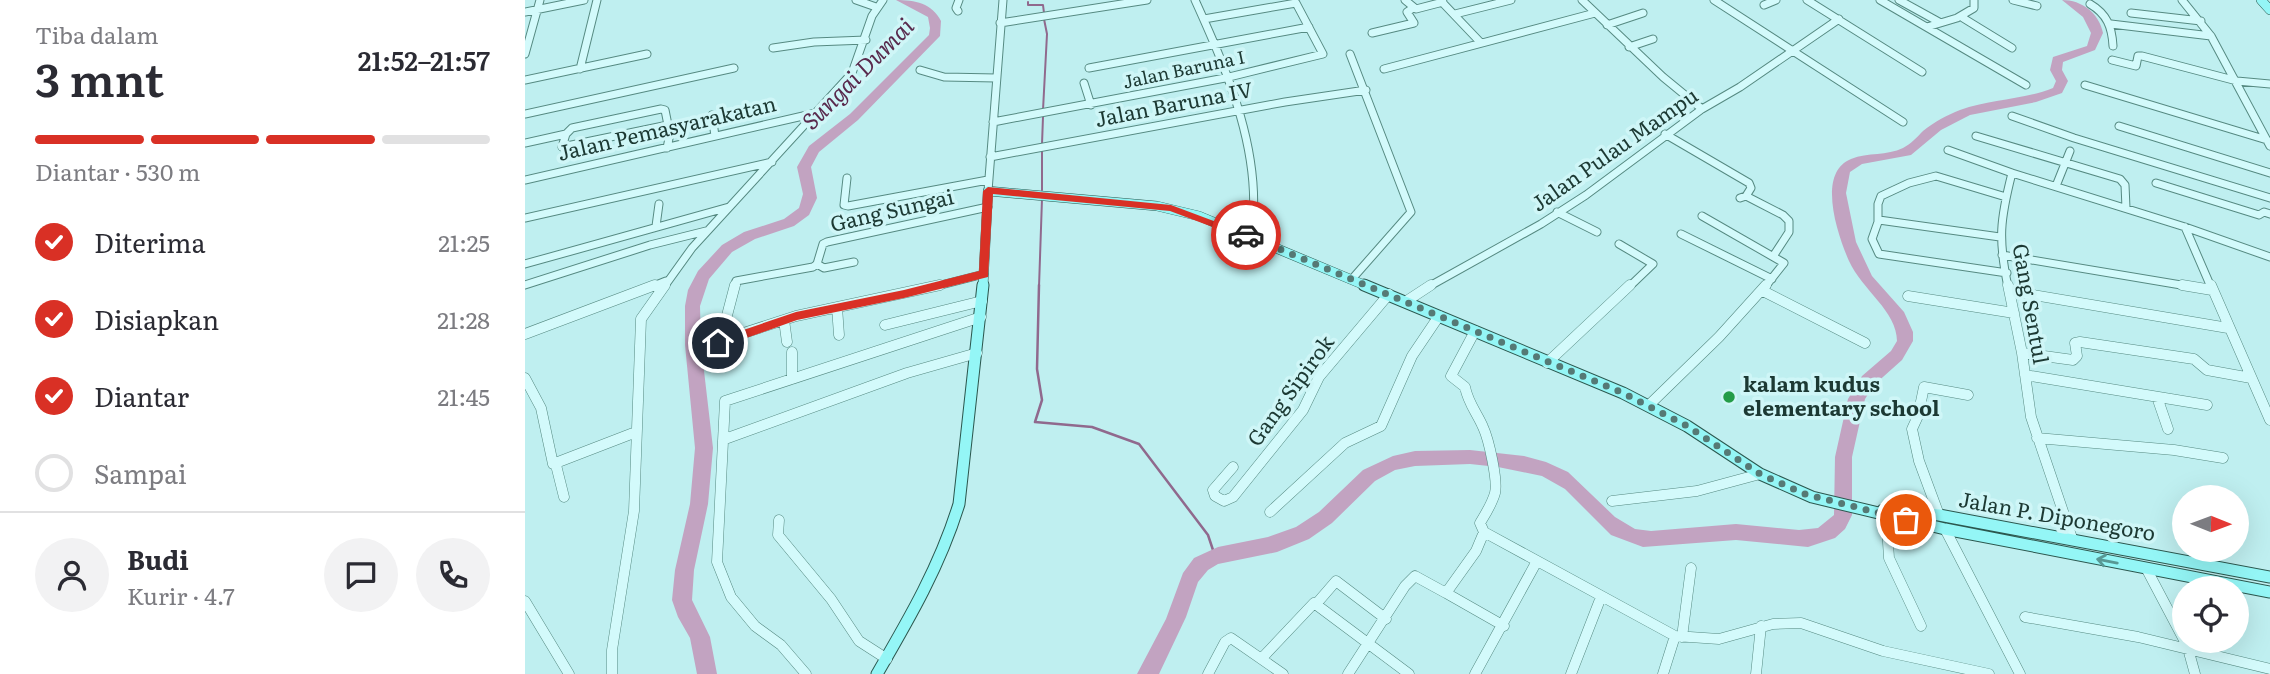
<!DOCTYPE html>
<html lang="id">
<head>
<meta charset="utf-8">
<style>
  body { margin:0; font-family:Literata,serif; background:#f2f2f3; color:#2b2b33; height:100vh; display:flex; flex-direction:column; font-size:26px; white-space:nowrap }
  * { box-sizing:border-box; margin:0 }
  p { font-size:23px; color:#7c7c81 }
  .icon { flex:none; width:38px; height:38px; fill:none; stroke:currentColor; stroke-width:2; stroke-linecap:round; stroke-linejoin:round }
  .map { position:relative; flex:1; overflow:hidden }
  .panel { display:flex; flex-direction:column; background:#fff; width:525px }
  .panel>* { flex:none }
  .needle { width:46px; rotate:91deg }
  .buttons { position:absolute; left:1647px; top:485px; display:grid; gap:14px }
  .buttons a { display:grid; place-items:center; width:77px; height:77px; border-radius:50%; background:#fff; box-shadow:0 7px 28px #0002; font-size:35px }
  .pin { position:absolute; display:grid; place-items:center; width:60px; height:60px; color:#fff; margin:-30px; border:4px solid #fff; border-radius:50%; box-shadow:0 2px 7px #0007 }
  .courier { position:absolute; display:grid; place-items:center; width:70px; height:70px; margin:-35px; border:5px solid #d93025; border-radius:50%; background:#fff; color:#222; box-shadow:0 2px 9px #0007 }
  .headline em { font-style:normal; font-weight:600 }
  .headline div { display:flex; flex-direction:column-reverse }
  .headline { display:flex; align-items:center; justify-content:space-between; height:119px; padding:0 35px }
  h1 { font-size:46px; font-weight:600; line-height:52px }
  .bar { display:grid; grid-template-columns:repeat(4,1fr); gap:10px 7px; align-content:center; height:84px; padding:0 35px }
  .bar i { height:9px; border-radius:5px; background:#e1e1e2 }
  .bar .on { background:#d93025 }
  .bar p { grid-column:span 4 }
  .line { display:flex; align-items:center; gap:18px; padding:0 35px; border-top:2px solid #e1e1e2 }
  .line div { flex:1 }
  .round { display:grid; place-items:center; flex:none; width:74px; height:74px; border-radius:37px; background:#f2f2f3 }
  ol { padding:0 35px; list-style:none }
  li { display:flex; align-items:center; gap:21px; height:77px }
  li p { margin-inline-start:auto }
  li .icon { padding:7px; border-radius:50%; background:#d93025; color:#fff; stroke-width:4 }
  li:last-child { color:#7c7c81 }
  li i { width:38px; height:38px; border:4px solid #e1e1e2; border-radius:50% }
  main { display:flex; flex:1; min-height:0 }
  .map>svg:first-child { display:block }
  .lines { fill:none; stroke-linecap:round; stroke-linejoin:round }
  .stream-far1 { stroke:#90698d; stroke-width:2 }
  .stream { stroke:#90698d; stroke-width:2.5 }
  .river { fill:#c2a3c1; fill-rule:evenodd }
  .minor-far1-casing { stroke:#568a82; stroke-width:9 }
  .minor-casing { stroke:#568a82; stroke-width:11 }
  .major-far1-casing { stroke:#2b574e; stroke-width:10 }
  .major-casing { stroke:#2b574e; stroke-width:13 }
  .minor-far1 { stroke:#d3fafb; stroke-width:7 }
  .minor { stroke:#d3fafb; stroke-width:10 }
  .major-far1 { stroke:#94f6f6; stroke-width:9 }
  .major { stroke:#94f6f6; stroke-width:11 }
  .oneway { stroke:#589894 }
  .route { fill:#d93025 }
  .done { stroke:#557975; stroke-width:7; stroke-dasharray:0 12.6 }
  .poi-dot { fill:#239c48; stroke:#cff6f7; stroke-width:2.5 }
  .labels { text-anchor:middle; stroke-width:7; stroke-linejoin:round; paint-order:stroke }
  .far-street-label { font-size:18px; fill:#1c3933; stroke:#cff6f7 }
  .street-label { font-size:21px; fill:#1c3933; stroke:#cff6f7 }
  .poi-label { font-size:21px; font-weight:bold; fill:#1c3933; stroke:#cff6f7; text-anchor:start }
  .water-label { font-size:23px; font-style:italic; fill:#592a4d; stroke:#cff6f7 }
</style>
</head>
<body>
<main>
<section class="panel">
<div class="headline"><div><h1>3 mnt</h1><p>Tiba dalam</p></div><em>21:52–21:57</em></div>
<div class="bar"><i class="on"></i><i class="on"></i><i class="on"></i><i></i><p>Diantar · 530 m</p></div>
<ol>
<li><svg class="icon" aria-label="check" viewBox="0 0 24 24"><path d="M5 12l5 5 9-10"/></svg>Diterima<p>21:25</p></li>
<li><svg class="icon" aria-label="check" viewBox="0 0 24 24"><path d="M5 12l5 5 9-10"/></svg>Disiapkan<p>21:28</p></li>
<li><svg class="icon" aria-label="check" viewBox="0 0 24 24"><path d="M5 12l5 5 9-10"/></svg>Diantar<p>21:45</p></li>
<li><i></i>Sampai</li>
</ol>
<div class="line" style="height:126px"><a class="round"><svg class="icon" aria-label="person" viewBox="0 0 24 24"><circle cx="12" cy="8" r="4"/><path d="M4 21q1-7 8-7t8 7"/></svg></a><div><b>Budi</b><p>Kurir · 4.7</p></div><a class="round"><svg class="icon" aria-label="chat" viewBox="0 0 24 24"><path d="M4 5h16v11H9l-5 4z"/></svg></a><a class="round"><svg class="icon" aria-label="phone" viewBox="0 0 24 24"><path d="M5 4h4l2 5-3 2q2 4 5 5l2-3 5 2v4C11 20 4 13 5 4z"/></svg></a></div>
</section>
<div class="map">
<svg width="1745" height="674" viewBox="0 0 1745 674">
  <rect width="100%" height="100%" fill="#bfeff0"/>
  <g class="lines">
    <!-- stream-far1 -->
    <path class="stream-far1" d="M503 2V5H518L519 13
      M518 110 522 34 519 19
      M517 144 518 117
      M517 151V190
      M514 287 517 199"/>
    <!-- stream -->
    <path class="stream" d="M514 285 512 369 517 400 510 422 567 427 614 444 683 535 690 556"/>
    <!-- river -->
    <path class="river" d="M371 0C390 0 407 3 416 21L415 36 333 120 294 152 286 167 292 198 284 215 269 226 230 239 207 252 184 279 175 306 176 345 188 448 183 504 169 570 167 600 185 637 192 674H172L165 638 153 617 147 600 150 570 165 504 170 448 160 345V306L163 290 173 271 197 245 219 232 259 219 274 208 278 194 272 167 284 146 325 114 404 35 405 28 403 17Z
      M1537 0C1557 0 1574 13 1578 33L1570 50 1538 62 1537 70 1543 81 1537 93 1511 102 1445 115 1416 130 1386 155 1337 164 1325 172 1321 193 1331 242 1347 276 1379 312 1388 332V341L1377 360 1349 385 1340 399 1327 457V515L1320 529 1310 538 1283 547 1211 540 1118 547 1086 535 1040 489 1017 476 973 467 945 464 890 466 870 470 850 481 807 523 784 539 752 552 693 564 683 570 673 582 661 617 634 674H612L641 619 658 573 669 558 693 547 743 537 771 527 794 512 838 470 868 456 890 451 945 450 999 456 1021 462 1043 472 1090 517 1110 529 1126 531 1211 524 1274 530 1293 528 1309 515 1310 457 1323 399 1337 376 1366 351 1372 341C1372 311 1337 290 1324 261 1313 236 1291 173 1326 159 1343 152 1362 156 1378 148 1386 144 1392 137 1398 131 1409 122 1422 115 1435 110 1465 99 1498 100 1528 88L1531 81 1525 70 1528 57 1562 46 1566 33 1558 17Z"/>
    <defs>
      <path id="minor-far1" d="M331 0 351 7
        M670 0C703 73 739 156 726 237
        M880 0 891 9 918 2
        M915 0 956 43
        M1057 0 1138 77 1177 109
        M1189 0 1378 122
        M1282 0 1397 72
        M1355 0 1501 85
        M1374 0 1414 22
        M1488 0 1512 6
        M1657 0 1686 36 1745 146
        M1565 4C1582 14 1587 27 1588 46
        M1239 5 1251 0
        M433 11 431 8 434 0
        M0 12 59 0
        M1606 13 1676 21
        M930 14 986 0
        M1438 18 1487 48
        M475 23 622 0
        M1586 24 1686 36
        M1082 25 1118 13
        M1402 27 1432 18 1449 8V0
        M847 33 889 23 882 12 888 8
        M1104 47 1128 39
        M248 48 289 42 341 40
        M0 54 15 0
        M825 54 886 212 827 279
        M1587 60 1611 66 1613 56H1617L1712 81 1745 84
        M564 68 784 27
        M55 69 72 0
        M859 69 1070 13
        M395 70 419 77 471 78
        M0 80 122 54
        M559 83 566 105
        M1560 85 1742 140
        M136 109 140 110 143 125 37 147 41 134 47 128Z
        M0 114 209 68
        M187 115 190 136
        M1487 116 1549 138 1745 198
        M468 122 700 78 798 54 771 3 679 19
        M1594 126 1745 173
        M1140 134 1224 183 1226 188 1221 196 1215 198
        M1451 136 1595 179 1600 185 1601 208
        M0 143 41 134
        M142 148 146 129 143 125
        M1423 150 1487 173
        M465 157 760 102 841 90
        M322 178 319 205 323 206 463 180
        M0 180 291 113
        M1631 183 1734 215 1739 212 1745 214
        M1531 186 1545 151
        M463 191 478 0
        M1221 196 1258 215 1264 221V232L1249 255
        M1481 197 1411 176 1384 183 1356 196 1353 204V222L1347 239 1354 254 1482 273
        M1032 212 1072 232
        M1177 216 1259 263 1240 287
        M0 218 247 162
        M1354 220 1475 237
        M131 226 134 204
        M1660 227 1686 287
        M1156 234 1247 279
        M1094 244 1128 264 1104 287
        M1477 255 1668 287
        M0 264 204 207
        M292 264 299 268 329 262
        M0 285 125 245 181 231
        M126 287 141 281
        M139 287 167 248 327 73 347 16 358 0
        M209 287 211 281 288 267 292 264 298 244 302 242 463 207
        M408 287 459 274
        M903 287 1016 224 1061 195 1177 109 1215 87 1314 19
        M1483 287C1473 239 1475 220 1487 173L1660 227 1745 257"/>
      <path id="minor" d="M1483 285 1497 353 1506 417 1547 538
        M1657 285 1687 290
        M1686 285 1745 420
        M1238 291 1340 343
        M1485 291 1703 328
        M1383 296 1489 313
        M880 302 906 285
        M312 307 314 335
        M259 320 262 342
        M360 325 457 301
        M950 331 926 376 940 387C943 403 952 413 958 427 964 440 973 481 970 493 967 504 961 513 955 523L959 532 1150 636 1194 639 1248 624 1276 623 1358 651 1464 674
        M0 334 130 285
        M203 339 200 323 210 285
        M267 352V379
        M1497 353 1548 360 1552 356 1550 343 1555 342 1669 359 1682 370 1726 378
        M189 359 194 341 271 316 415 285
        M1022 363 1105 285
        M1500 375 1682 405
        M0 378 16 408 28 464 31 465 39 497
        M1632 397 1643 429
        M1123 406 1194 337 1241 285
        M1512 438 1649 450 1698 458
        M200 439 382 373 452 353
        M28 464 111 432
        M708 467 688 490 690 496 699 501 708 497 778 410 794 377 864 294
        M1087 501 1172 491 1235 474
        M1361 511 1364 558 1396 626
        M745 512 820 443 856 426 887 356 914 316
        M1414 515 1394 461 1387 429 1393 416 1399 387 1443 395
        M254 520 253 535 306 599 334 641 362 659
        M1420 529 1495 674
        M1621 568 1659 640
        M921 593 979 626
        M0 601 44 674
        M792 603 811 581 861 619
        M1500 617 1613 637 1745 669
        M1157 637 1166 568
        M1662 645 1670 674
        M737 658 789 603 884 674
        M87 674V650L109 511 116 319 140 285
        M281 674 256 645 230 626 206 597 192 562 200 401 456 317
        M683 674 700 642 706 638 758 674
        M823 674 880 586 890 576 921 593 951 551 959 532
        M950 674 1012 561
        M1046 674 1076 597
        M1138 674 1150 636
        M1231 674 1236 626"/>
      <path id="major-far1" d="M1736 0 1745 10
        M458 287 463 191 632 206 674 216 844 287"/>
      <path id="major" d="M839 285 1098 393 1162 426 1235 474 1287 497 1420 529 1745 592
        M1358 510 1414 515 1745 577
        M352 674C384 619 415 566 434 504L458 285"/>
    </defs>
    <!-- minor-far1 casing -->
    <use href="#minor-far1" class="minor-far1-casing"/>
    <!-- minor casing -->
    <use href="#minor" class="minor-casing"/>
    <!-- major-far1 casing -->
    <use href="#major-far1" class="major-far1-casing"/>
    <!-- major casing -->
    <use href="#major" class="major-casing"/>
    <!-- minor-far1 -->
    <use href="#minor-far1" class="minor-far1"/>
    <!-- minor -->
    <use href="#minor" class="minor"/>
    <!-- major-far1 -->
    <use href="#major-far1" class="major-far1"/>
    <!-- major -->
    <use href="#major" class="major"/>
  </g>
  <!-- one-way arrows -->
  <defs><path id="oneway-shaft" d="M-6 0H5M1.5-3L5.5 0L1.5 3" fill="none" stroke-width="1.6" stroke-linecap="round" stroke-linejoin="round" transform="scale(1.75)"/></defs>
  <use class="oneway" href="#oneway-shaft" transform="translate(1582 561) rotate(-169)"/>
  <!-- route -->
  <path class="route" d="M463 187 646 205 726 235 717 238 645 211 468 194 463 277 379 298 272 320 193 348 189 346V340L271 312 379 290 454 271 458 191Z"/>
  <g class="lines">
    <!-- done -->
    <path class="done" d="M721 235 1098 393 1162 426 1235 474 1280 494 1381 520"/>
  </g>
  <!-- markers -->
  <circle class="poi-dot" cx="1204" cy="397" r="7"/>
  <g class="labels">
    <!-- far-street labels -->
    <g class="far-street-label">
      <text transform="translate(659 70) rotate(-12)" y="6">Jalan Baruna I</text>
    </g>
    <!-- street labels -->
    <g class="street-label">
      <text transform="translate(649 105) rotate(-11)" y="7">Jalan Baruna IV</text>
      <text transform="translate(142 129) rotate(-13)" y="7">Jalan Pemasyarakatan</text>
      <text transform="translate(1090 150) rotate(-35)" y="7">Jalan Pulau Mampu</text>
      <text transform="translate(367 211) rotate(-13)" y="7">Gang Sungai</text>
      <text transform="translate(1505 304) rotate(80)" y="7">Gang Sentul</text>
      <text transform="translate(766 391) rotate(-54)" y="7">Gang Sipirok</text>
      <text transform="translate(1532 517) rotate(10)" y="7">Jalan P. Diponegoro</text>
    </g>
    <!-- poi labels -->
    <g class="poi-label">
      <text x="1218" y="392">kalam kudus<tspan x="1218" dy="24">elementary school</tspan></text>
    </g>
    <!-- water labels -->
    <g class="water-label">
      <text transform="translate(333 74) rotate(-45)" y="8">Sungai Dumai</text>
    </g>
  </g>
</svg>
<div class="buttons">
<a><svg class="needle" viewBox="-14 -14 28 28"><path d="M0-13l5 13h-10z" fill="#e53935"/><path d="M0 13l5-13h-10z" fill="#7c7c81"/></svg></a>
<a><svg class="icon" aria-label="locate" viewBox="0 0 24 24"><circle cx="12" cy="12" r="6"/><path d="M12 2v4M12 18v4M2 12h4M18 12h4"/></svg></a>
</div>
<div class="pin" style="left:1381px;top:520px;background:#ea580c"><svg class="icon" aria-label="bag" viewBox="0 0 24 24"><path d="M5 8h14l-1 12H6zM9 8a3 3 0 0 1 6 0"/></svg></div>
<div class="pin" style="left:193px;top:343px;background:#1f2937"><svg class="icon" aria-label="home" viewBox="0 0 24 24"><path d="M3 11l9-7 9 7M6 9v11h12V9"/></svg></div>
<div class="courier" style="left:721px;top:235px"><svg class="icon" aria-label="car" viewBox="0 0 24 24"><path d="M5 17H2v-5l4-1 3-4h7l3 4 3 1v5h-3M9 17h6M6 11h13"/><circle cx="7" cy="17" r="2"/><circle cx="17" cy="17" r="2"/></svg></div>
</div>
</main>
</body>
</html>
